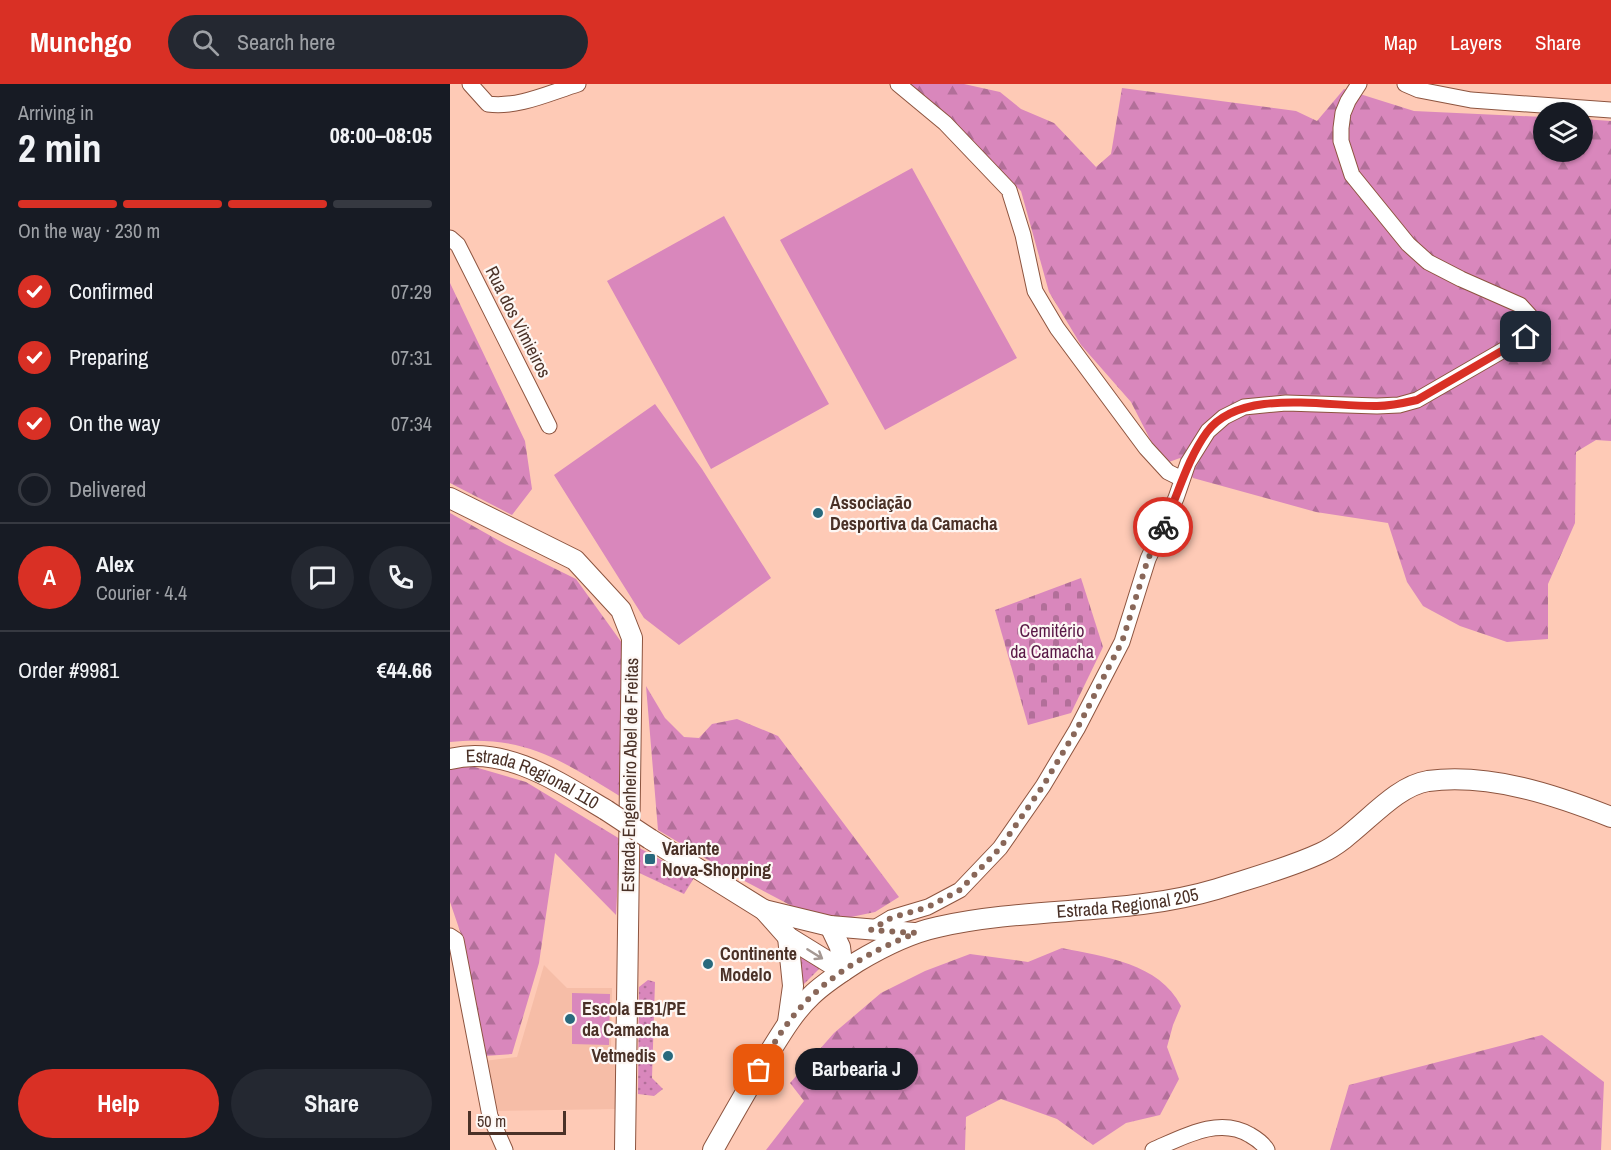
<!DOCTYPE html>
<html lang="en">
<head>
<meta charset="utf-8">
<style>
  body { margin:0; font-family:"Archivo Narrow",sans-serif; background:#242831; color:#f1f3f6; height:100vh; display:flex; flex-direction:column; font-size:22px; white-space:nowrap }
  * { box-sizing:border-box; margin:0 }
  p { font-size:20px; color:#9ea1a6 }
  .icon { flex:none; width:33px; height:33px; fill:none; stroke:currentColor; stroke-width:2; stroke-linecap:round; stroke-linejoin:round }
  .map { position:relative; flex:1; overflow:hidden }
  .details { display:flex; flex-direction:column; background:#171b24; width:450px }
  .details>* { flex:none }
  .controls { position:absolute; left:1083px; top:18px; display:grid; gap:12px }
  .controls a { display:grid; place-items:center; width:60px; height:60px; border-radius:50%; background:#171b24; box-shadow:0 2px 4px #0004; font-size:30px }
  .scale { position:absolute; left:18px; bottom:15px; width:98px; box-sizing:border-box; padding-left:6px; border:3px solid #4a3127; border-top:0; font-size:16px; line-height:21px; white-space:nowrap; color:#4a3127; -webkit-text-stroke:4px #fdf7f4; paint-order:stroke }
  .pin { position:absolute; display:grid; place-items:center; width:51px; height:51px; color:#fff; margin:-26px; border-radius:12px; box-shadow:0 3px 9px #0006 }
  .courier { position:absolute; display:grid; place-items:center; width:60px; height:60px; margin:-30px; border:4px solid #d93025; border-radius:50%; background:#fff; color:#222; box-shadow:0 2px 8px #0007 }
  .bubble { position:absolute; height:42px; border-radius:21px; background:#171b24; box-shadow:0 2px 4px #0004; font-size:20px; font-weight:800; line-height:42px; text-align:center }
  .head em { font-style:normal; font-weight:800 }
  .head div { display:flex; flex-direction:column-reverse }
  .head { display:flex; align-items:center; justify-content:space-between; height:102px; padding:0 18px }
  h1 { font-size:39px; font-weight:800; line-height:45px }
  .bar { display:grid; grid-template-columns:repeat(4,1fr); gap:9px 6px; align-content:center; height:72px; padding:0 18px }
  .bar i { height:8px; border-radius:4px; background:#363941 }
  .bar .active { background:#d93025 }
  .bar p { grid-column:span 4 }
  .line { display:flex; align-items:center; gap:15px; padding:0 18px; border-top:2px solid #363941 }
  .line div { flex:1 }
  .round { display:grid; place-items:center; flex:none; width:63px; height:63px; border-radius:32px; background:#242831 }
  ol { padding:0 18px; list-style:none }
  li { display:flex; align-items:center; gap:18px; height:66px }
  li p { margin-inline-start:auto }
  li .icon { padding:6px; border-radius:50%; background:#d93025; color:#fff; stroke-width:4 }
  li:last-child { color:#9ea1a6 }
  li i { width:33px; height:33px; border:3px solid #363941; border-radius:50% }
  .action { display:flex; gap:12px; margin-top:auto; padding:12px 18px }
  .action a { flex:1; height:69px; border-radius:36px; background:#d93025; color:#fff; font-size:24px; font-weight:800; line-height:69px; text-align:center }
  .action a+a { background:#242831; color:#f1f3f6 }
  header { display:flex; align-items:center; gap:36px; box-sizing:border-box; height:84px; padding:0 30px; background:#d93025; color:#fff }
  header strong { font-size:28px }
  nav { display:flex; gap:33px; margin-inline-start:auto; font-size:21px }
  .search { width:420px; height:54px; background:#242831; display:flex; align-items:center; gap:15px; box-sizing:border-box; padding:0 21px; border-radius:33px; color:#9ea1a6; font-size:22px }
  main { display:flex; flex:1; min-height:0 }
  .map>svg:first-child { display:block }
  .built { fill:#f6bda7 }
  .grass { fill:url(#grass-dots) }
  .forest { fill:url(#forest-firs) }
  .cemetery { fill:url(#cemetery-stones) }
  .pitch { fill:#d987bc }
  .lines { fill:none; stroke-linecap:round; stroke-linejoin:round }
  .minor-casing { stroke:#8d543f; stroke-width:17 }
  .major-casing { stroke:#8d543f; stroke-width:22 }
  .minor { stroke:#fff; stroke-width:15 }
  .major { stroke:#fff; stroke-width:20 }
  .major-bridge-casing { stroke:#8d543f; stroke-width:22; stroke-linecap:butt }
  .major-bridge { stroke:#fff; stroke-width:20 }
  .oneway { stroke:#a49893 }
  .done { stroke:#896759; stroke-width:6; stroke-dasharray:0 10.8 }
  .route { stroke:#d93025; stroke-width:8 }
  .poi-dot { fill:#28697d; stroke:#fdf7f4; stroke-width:2 }
  .labels { text-anchor:middle; stroke-width:4.5; stroke-linejoin:round; paint-order:stroke }
  .street-label { font-size:18px; fill:#4a3127; stroke:#fdf7f4 }
  .poi-label { font-size:18px; font-weight:bold; fill:#4a3127; stroke:#fdf7f4; text-anchor:start }
  .park-label { font-size:18px; fill:#591846; stroke:#fdf7f4 }
</style>
</head>
<body>
<header>
<strong>Munchgo</strong>
<div class="search"><svg class="icon" aria-label="search" viewBox="0 0 24 24"><circle cx="10" cy="10" r="6"/><path d="M15 15l6 6"/></svg>Search here</div>
<nav><a>Map</a><a>Layers</a><a>Share</a></nav>
</header>
<main>
<section class="details">
<div class="head"><div><h1>2 min</h1><p>Arriving in</p></div><em>08:00–08:05</em></div>
<div class="bar"><i class="active"></i><i class="active"></i><i class="active"></i><i></i><p>On the way · 230 m</p></div>
<ol>
<li><svg class="icon" aria-label="check" viewBox="0 0 24 24"><path d="M5 12l5 5 9-10"/></svg>Confirmed<p>07:29</p></li>
<li><svg class="icon" aria-label="check" viewBox="0 0 24 24"><path d="M5 12l5 5 9-10"/></svg>Preparing<p>07:31</p></li>
<li><svg class="icon" aria-label="check" viewBox="0 0 24 24"><path d="M5 12l5 5 9-10"/></svg>On the way<p>07:34</p></li>
<li><i></i>Delivered</li>
</ol>
<div class="line" style="height:108px"><b class="round" style="background:#d93025;color:#fff">A</b><div><b>Alex</b><p>Courier · 4.4</p></div><a class="round"><svg class="icon" aria-label="chat" viewBox="0 0 24 24"><path d="M4 5h16v11H9l-5 4z"/></svg></a><a class="round"><svg class="icon" aria-label="phone" viewBox="0 0 24 24"><path d="M5 4h4l2 5-3 2q2 4 5 5l2-3 5 2v4C11 20 4 13 5 4z"/></svg></a></div>
<div class="line" style="height:78px"><div>Order #9981</div><b>€44.66</b></div>
<div class="action"><a>Help</a><a>Share</a></div>
</section>
<div class="map">
<svg width="1161" height="1066" viewBox="0 0 1161 1066">
  <defs>
    <pattern id="grass-dots" width="8" height="8" patternUnits="userSpaceOnUse" patternTransform="scale(1.5)"><rect width="8" height="8" fill="#d987bc"/><path d="M2 2h.1M6 6h.1" fill="none" stroke="#b26f99" stroke-width="1.8" stroke-linecap="round"/></pattern>
    <pattern id="forest-firs" width="22" height="20" patternUnits="userSpaceOnUse" patternTransform="scale(1.5)"><rect width="22" height="20" fill="#d987bc"/><path d="M5 1l3.5 6h-7zM16 11l3.5 6h-7z" fill="#b26f99"/></pattern>
    <pattern id="cemetery-stones" width="16" height="16" patternUnits="userSpaceOnUse" patternTransform="scale(1.5)"><rect width="16" height="16" fill="#d987bc"/><path d="M2 7V4a2 2 0 0 1 4 0v3zM10 15v-3a2 2 0 0 1 4 0v3z" fill="#b26f99"/></pattern>
  </defs>
  <rect width="100%" height="100%" fill="#fecab6"/>
  <!-- built -->
  <path class="built" d="M94 881 117 904H162L161 966 169 985 166 1025 46 1027 34 977 67 973Z"/>
  <!-- grass -->
  <path class="grass" d="M184 761 244 794 234 810 183 786Z
    M346 869 358 878 371 883 350 904Z
    M198 896 205 898 202 994 213 1005 204 1012 188 1010 189 903Z"/>
  <!-- forest -->
  <path class="forest" d="M459 0H514L550 8 571 25 604 39 646 83 661 70 672 4 846 27 867 37 894 5 964 27 1093 33 1094 68H1132L1133 35 1161 37V357L1146 356 1126 368 1125 439 1098 500V555L1057 558 1010 542 973 522 957 498 938 439 866 428 743 394 730 374 719 378 707 369 681 318 631 261 599 208 571 107Z
    M0 199 75 357 82 405 62 431 0 399Z
    M0 429 55 460 126 495 172 559 176 716C114 678 76 650 0 658Z
    M196 602 215 634 234 653 249 654 262 640 287 635 328 652 449 813 425 828 387 836 357 830 285 792 208 746Z
    M18 681 76 698 170 755 166 831 105 769 89 879 62 970 35 972 12 853 0 818V686Z
    M612 864C655 873 709 879 731 922L723 941 717 963 729 995 710 1031 676 1039 643 1061 607 1035 551 1015 516 1033 515 1066H316L354 1017 340 999 384 949 431 909 475 887 520 870 578 878Z
    M1092 951 1154 998 1151 1066H880L899 1001Z"/>
  <!-- cemetery -->
  <path class="cemetery" d="M631 494 653 563 621 629 578 641 545 526Z"/>
  <!-- pitch -->
  <path class="pitch" d="M462 84 567 274 435 346 330 156Z
    M274 132 379 320 261 385 157 197Z
    M205 320 252 385 321 494 229 561 194 534 104 391Z
    M122 909 160 910 159 961 122 960Z"/>
  <g class="lines">
    <defs>
      <path id="minor" d="M20 0 38 20C68 24 99 9 128 0
        M448 0 495 39 559 106 573 151 585 207 607 244 696 364 718 388 732 395
        M955 0 969 6 1021 16 1161 26
        M0 154 8 161 99 342
        M421 846 441 834 478 823 510 806 550 764 593 702 627 645 672 558 698 475 726 414 738 379 758 347 774 333 794 323 836 319 927 322 949 321 967 316 1076 253 1082 245 1080 232 1070 221 1011 195 978 178 958 160 902 91 891 57V44L893 29 898 17 909 0
        M0 852 6 856 40 1032 55 1066
        M703 1066C733 1053 769 1032 800 1051 807 1055 813 1059 817 1066"/>
      <g id="major">
        <path d="M0 414 125 476 171 526 182 554 175 1066"/>
        <path id="s1" d="M0 675C56 661 110 699 156 726"/>
        <path d="M200 755 314 826 338 853 393 887"/>
        <path d="M314 826 380 842 464 849"/>
        <path d="M380 842 390 863 393 887"/>
        <path d="M338 853 343 902 338 938"/>
        <path id="s2" d="M263 1066C281 1034 299 1002 318 971 331 950 343 929 361 912 374 899 392 888 407 878 432 863 460 849 488 843 580 822 677 832 767 805 801 794 839 784 871 769 907 753 940 703 978 697 1040 689 1105 711 1161 733"/>
      </g>
    </defs>
    <!-- minor casing -->
    <use href="#minor" class="minor-casing"/>
    <!-- major casing -->
    <use href="#major" class="major-casing"/>
    <!-- minor -->
    <use href="#minor" class="minor"/>
    <!-- major -->
    <use href="#major" class="major"/>
    <defs>
      <path id="major-bridge" d="M156 726 200 755"/>
    </defs>
    <!-- major-bridge casing -->
    <use href="#major-bridge" class="major-bridge-casing"/>
    <!-- major-bridge -->
    <use href="#major-bridge" class="major-bridge"/>
  </g>
  <!-- one-way arrows -->
  <defs><path id="oneway-shaft" d="M-6 0H5M1.5-3L5.5 0L1.5 3" fill="none" stroke-width="1.6" stroke-linecap="round" stroke-linejoin="round" transform="scale(1.5)"/></defs>
  <use class="oneway" href="#oneway-shaft" transform="translate(365 870) rotate(32)"/>
  <g class="lines">
    <!-- done -->
    <path class="done" d="M309 986C318 970 327 953 338 939 369 896 418 868 466 849L421 846 441 834 478 823 510 806 550 764 593 702 627 645 663 575 672 558 698 475 713 443"/>
    <!-- route -->
    <path class="route" d="M713 443C728 412 736 377 757 348 791 303 877 323 927 322 941 322 954 319 967 316L1076 253"/>
  </g>
  <!-- markers -->
  <g class="poi-dot">
    <circle cx="368" cy="429" r="6"/>
    <rect x="194" y="769" width="12" height="12" rx="3"/>
    <circle cx="258" cy="880" r="6"/>
    <circle cx="120" cy="935" r="6"/>
    <circle cx="218" cy="972" r="6"/>
  </g>
  <g class="labels">
    <!-- street labels -->
    <g class="street-label">
      <text transform="translate(68 238) rotate(63)" y="6">Rua dos Vimieiros</text>
      <text transform="translate(180 691) rotate(-89)" y="6">Estrada Engenheiro Abel de Freitas</text>
      <text dy="6" stroke="none"><textPath href="#s1" startOffset="87">Estrada Regional 110</textPath></text>
      <text dy="6" stroke="none"><textPath href="#s2" startOffset="520">Estrada Regional 205</textPath></text>
    </g>
    <!-- poi labels -->
    <g class="poi-label">
      <text x="380" y="425">Associação<tspan x="380" dy="21">Desportiva da Camacha</tspan></text>
      <text x="212" y="771">Variante<tspan x="212" dy="21">Nova-Shopping</tspan></text>
      <text x="270" y="876">Continente<tspan x="270" dy="21">Modelo</tspan></text>
      <text x="132" y="931">Escola EB1/PE<tspan x="132" dy="21">da Camacha</tspan></text>
      <text x="206" y="978" text-anchor="end">Vetmedis</text>
    </g>
    <!-- park labels -->
    <g class="park-label">
      <text x="602" y="553">Cemitério<tspan x="602" dy="21">da Camacha</tspan></text>
    </g>
  </g>
</svg>
<div class="controls">
<a><svg class="icon" aria-label="layers" viewBox="0 0 24 24"><path d="M12 4l9 5-9 5-9-5zM3 14l9 5 9-5"/></svg></a>
</div>
<div class="scale">50 m</div>
<div class="pin" style="left:309px;top:986px;background:#ea580c"><svg class="icon" aria-label="bag" viewBox="0 0 24 24"><path d="M5 8h14l-1 12H6zM9 8a3 3 0 0 1 6 0"/></svg></div>
<div class="pin" style="left:1076px;top:253px;background:#1f2937"><svg class="icon" aria-label="home" viewBox="0 0 24 24"><path d="M3 11l9-7 9 7M6 9v11h12V9"/></svg></div>
<div class="courier" style="left:713px;top:443px"><svg class="icon" aria-label="bike" viewBox="0 0 24 24"><circle cx="6" cy="16" r="4"/><circle cx="18" cy="16" r="4"/><path d="M6 16l4-8h5l3 8M10 8l3 8H6M13 5h3"/></svg></div>
<div class="bubble" style="left:345px;top:964px;width:123px">Barbearia J</div>
</div>
</main>
</body>
</html>
